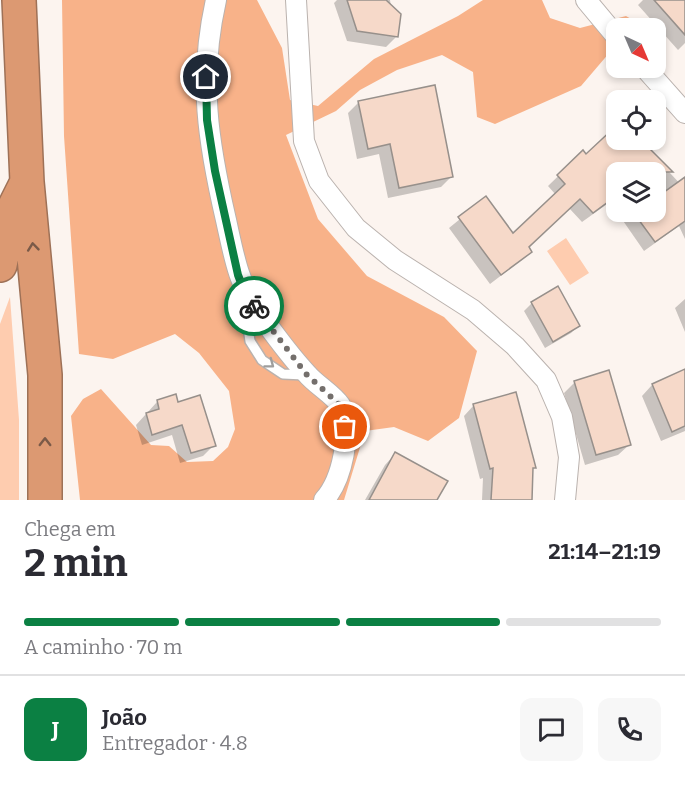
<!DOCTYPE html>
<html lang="pt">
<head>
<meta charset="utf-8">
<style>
  body { margin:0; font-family:Bitter,serif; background:#f7f7f7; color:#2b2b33; height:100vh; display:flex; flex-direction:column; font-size:22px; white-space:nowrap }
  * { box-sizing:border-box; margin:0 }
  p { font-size:20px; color:#7c7c81 }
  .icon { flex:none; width:33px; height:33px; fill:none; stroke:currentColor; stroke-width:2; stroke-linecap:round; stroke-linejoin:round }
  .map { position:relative; height:500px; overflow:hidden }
  .details { display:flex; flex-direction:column; background:#fff; flex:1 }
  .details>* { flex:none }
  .needle { width:39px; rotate:136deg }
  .controls { position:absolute; left:606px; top:18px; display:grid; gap:12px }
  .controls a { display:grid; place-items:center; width:60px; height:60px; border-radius:12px; background:#fff; box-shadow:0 3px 9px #0003; font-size:30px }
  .pin { position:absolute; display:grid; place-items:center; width:51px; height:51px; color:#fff; margin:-26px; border:3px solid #fff; border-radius:50%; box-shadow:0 2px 6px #0007 }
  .courier { position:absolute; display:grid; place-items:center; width:60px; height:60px; margin:-30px; border:4px solid #0b8043; border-radius:50%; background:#fff; color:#222; box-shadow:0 2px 8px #0007 }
  .headline em { font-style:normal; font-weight:700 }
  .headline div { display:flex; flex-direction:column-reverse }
  .headline { display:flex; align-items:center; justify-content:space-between; height:102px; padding:0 24px }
  h1 { font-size:39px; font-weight:700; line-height:45px }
  .bar { display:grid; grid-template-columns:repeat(4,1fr); gap:9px 6px; align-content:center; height:72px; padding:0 24px }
  .bar i { height:8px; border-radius:4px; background:#e1e1e2 }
  .bar .active { background:#0b8043 }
  .bar p { grid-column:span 4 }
  .line { display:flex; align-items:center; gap:15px; padding:0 24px; border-top:2px solid #e1e1e2 }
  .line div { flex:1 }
  .round { display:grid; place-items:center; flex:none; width:63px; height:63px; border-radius:12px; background:#f7f7f7 }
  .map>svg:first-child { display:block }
  .green { fill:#feccaf }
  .forest { fill:#f8b289 }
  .shadow { fill:#0003; fill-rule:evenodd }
  .building { fill:#f6d9c9; stroke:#97908b; stroke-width:1.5 }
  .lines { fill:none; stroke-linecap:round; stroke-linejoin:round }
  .lane-casing { stroke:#bab2ae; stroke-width:12 }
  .street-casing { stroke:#bab2ae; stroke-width:22 }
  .highway-casing { stroke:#9e7157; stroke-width:36 }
  .lane { stroke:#fff; stroke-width:9 }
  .street { stroke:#fff; stroke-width:20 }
  .highway { stroke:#dc9972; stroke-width:33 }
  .oneway { stroke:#7a5a48 }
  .oneway2 { stroke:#9f9e9d }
  .done { stroke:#746f6c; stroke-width:6; stroke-dasharray:0 10.8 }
  .route { stroke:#0b8043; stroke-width:8 }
</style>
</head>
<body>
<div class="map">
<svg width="685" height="500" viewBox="0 0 685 500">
  <rect width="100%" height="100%" fill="#fcf4ef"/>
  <!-- green -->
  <path class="green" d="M566 238 589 273 570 285 547 251Z
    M10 297 19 420V500H0V324Z"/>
  <!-- forest -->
  <path class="forest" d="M62 0H257L282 48 290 100 318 106 374 59 458 16 483 0H542L550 18 580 28 626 16 638 23 637 28H616V45L581 86 495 124 477 117 473 72 442 55 397 70 360 90 336 111 286 135 318 219 367 276 444 317 477 351 459 418 428 441 394 427 365 431 344 500H80L71 416 83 399 101 389 151 445 169 446 187 462 213 461 228 447 235 429 229 391 199 353 175 334 113 359 79 354 64 136Z"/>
  <!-- shadow -->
  <path class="shadow" d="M337 0H390L396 37 386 47 347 41 334 3Z
    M643 0H685V43L678 50 638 5Z
    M359 102 451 177 441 187 388 198 379 154 357 159 348 113Z
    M616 128V140H639L685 189V239L679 226 644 251 610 202 582 222 569 208 527 247 530 252 520 261 490 284 449 228 486 198 513 236 556 195 548 186 583 152 586 156ZM616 172H656V212H616Z
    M557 289 578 326 571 333 545 348 524 311 532 303Z
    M685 299V332L675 308Z
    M685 371V431L661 441 642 396 652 385Z
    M575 382 629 445 618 455 585 465 564 393Z
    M157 402 177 404 214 445 203 456 180 463 172 435 142 445 136 425Z
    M474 405 534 467 532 470 530 500H482L483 478 480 479 464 416Z
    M395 454 446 482 436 500H365L385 465Z"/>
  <!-- building -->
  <path class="building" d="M347 0H386L401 14 398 37 357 31Z
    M654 0H685V35Z
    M435 85 453 177 399 188 390 144 368 149 358 101Z
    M616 126V140H641L673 172H616V196L593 213 580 199 529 247 532 252 501 275 458 217 486 196 513 233 565 184 557 175 583 150 586 154Z
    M685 177V221L655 242 633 212H656V198Z
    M558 286 580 326 553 342 531 302Z
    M685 369V426L672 432 652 384Z
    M609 370 631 445 596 455 574 381Z
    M516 392 536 468H533L532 500H491L493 468 490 469 473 404Z
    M176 394 178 402 200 395 216 446 191 453 182 425 152 435 146 413 159 409 157 400Z
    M395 452 448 481 437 500H369Z"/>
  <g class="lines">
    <defs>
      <path id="lane" d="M245 298 246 314 250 341 262 360 283 374 304 375"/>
      <path id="street" d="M216 0C198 80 208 142 226 220 234 256 238 283 259 313 274 334 290 356 307 374 315 384 334 395 340 405 353 431 342 480 324 500
        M296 0 304 141 319 181 356 228 395 260 473 310 515 346 546 380 562 417 569 457 565 500
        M586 0 616 36
        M645 68 685 113"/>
      <path id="highway" d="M19 0 27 182 45 375V500
        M0 265 10 216 25 186"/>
    </defs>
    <!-- lane casing -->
    <use href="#lane" class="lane-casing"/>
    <!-- street casing -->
    <use href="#street" class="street-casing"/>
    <!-- highway casing -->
    <use href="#highway" class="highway-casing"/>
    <!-- lane -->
    <use href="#lane" class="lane"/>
    <!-- street -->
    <use href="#street" class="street"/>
    <!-- highway -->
    <use href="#highway" class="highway"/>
  </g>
  <!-- one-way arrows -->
  <defs><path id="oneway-chevron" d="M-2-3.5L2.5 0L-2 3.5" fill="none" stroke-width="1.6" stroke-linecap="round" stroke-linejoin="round" transform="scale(1.5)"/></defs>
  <g class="oneway">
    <use href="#oneway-chevron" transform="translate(33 247) rotate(-96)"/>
    <use href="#oneway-chevron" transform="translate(45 442) rotate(-90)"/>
  </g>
  <use class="oneway2" href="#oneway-chevron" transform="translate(270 364) rotate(37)"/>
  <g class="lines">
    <!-- done -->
    <path class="done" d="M254 306 307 375 340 405 345 427"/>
    <!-- route -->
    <path class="route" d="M206 77 207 120 215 171 238 275 245 293 254 306"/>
  </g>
</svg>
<div class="controls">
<a><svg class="needle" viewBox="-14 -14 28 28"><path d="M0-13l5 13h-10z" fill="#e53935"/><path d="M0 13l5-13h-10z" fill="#7c7c81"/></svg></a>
<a><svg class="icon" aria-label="locate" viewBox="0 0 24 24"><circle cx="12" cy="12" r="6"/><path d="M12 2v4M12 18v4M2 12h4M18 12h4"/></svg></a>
<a><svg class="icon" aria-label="layers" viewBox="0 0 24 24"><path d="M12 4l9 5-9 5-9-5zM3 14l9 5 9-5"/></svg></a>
</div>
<div class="pin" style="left:345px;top:427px;background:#ea580c"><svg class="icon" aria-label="bag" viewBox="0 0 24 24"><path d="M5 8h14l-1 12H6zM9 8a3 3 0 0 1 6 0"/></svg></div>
<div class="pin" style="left:206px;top:77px;background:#1f2937"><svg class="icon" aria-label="home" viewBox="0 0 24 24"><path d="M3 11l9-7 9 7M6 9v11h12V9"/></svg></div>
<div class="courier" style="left:254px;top:306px"><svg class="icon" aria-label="bike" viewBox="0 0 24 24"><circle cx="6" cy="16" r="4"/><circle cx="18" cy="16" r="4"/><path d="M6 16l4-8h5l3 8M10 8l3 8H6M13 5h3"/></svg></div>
</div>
<section class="details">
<div class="headline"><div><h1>2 min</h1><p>Chega em</p></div><em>21:14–21:19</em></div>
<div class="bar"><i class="active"></i><i class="active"></i><i class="active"></i><i></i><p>A caminho · 70 m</p></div>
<div class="line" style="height:108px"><b class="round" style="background:#0b8043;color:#fff">J</b><div><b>João</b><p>Entregador · 4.8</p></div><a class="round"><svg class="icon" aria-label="chat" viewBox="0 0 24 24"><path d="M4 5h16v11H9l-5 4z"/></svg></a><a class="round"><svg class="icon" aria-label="phone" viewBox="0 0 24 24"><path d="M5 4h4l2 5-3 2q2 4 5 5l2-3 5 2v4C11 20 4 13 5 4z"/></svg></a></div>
</section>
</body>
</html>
